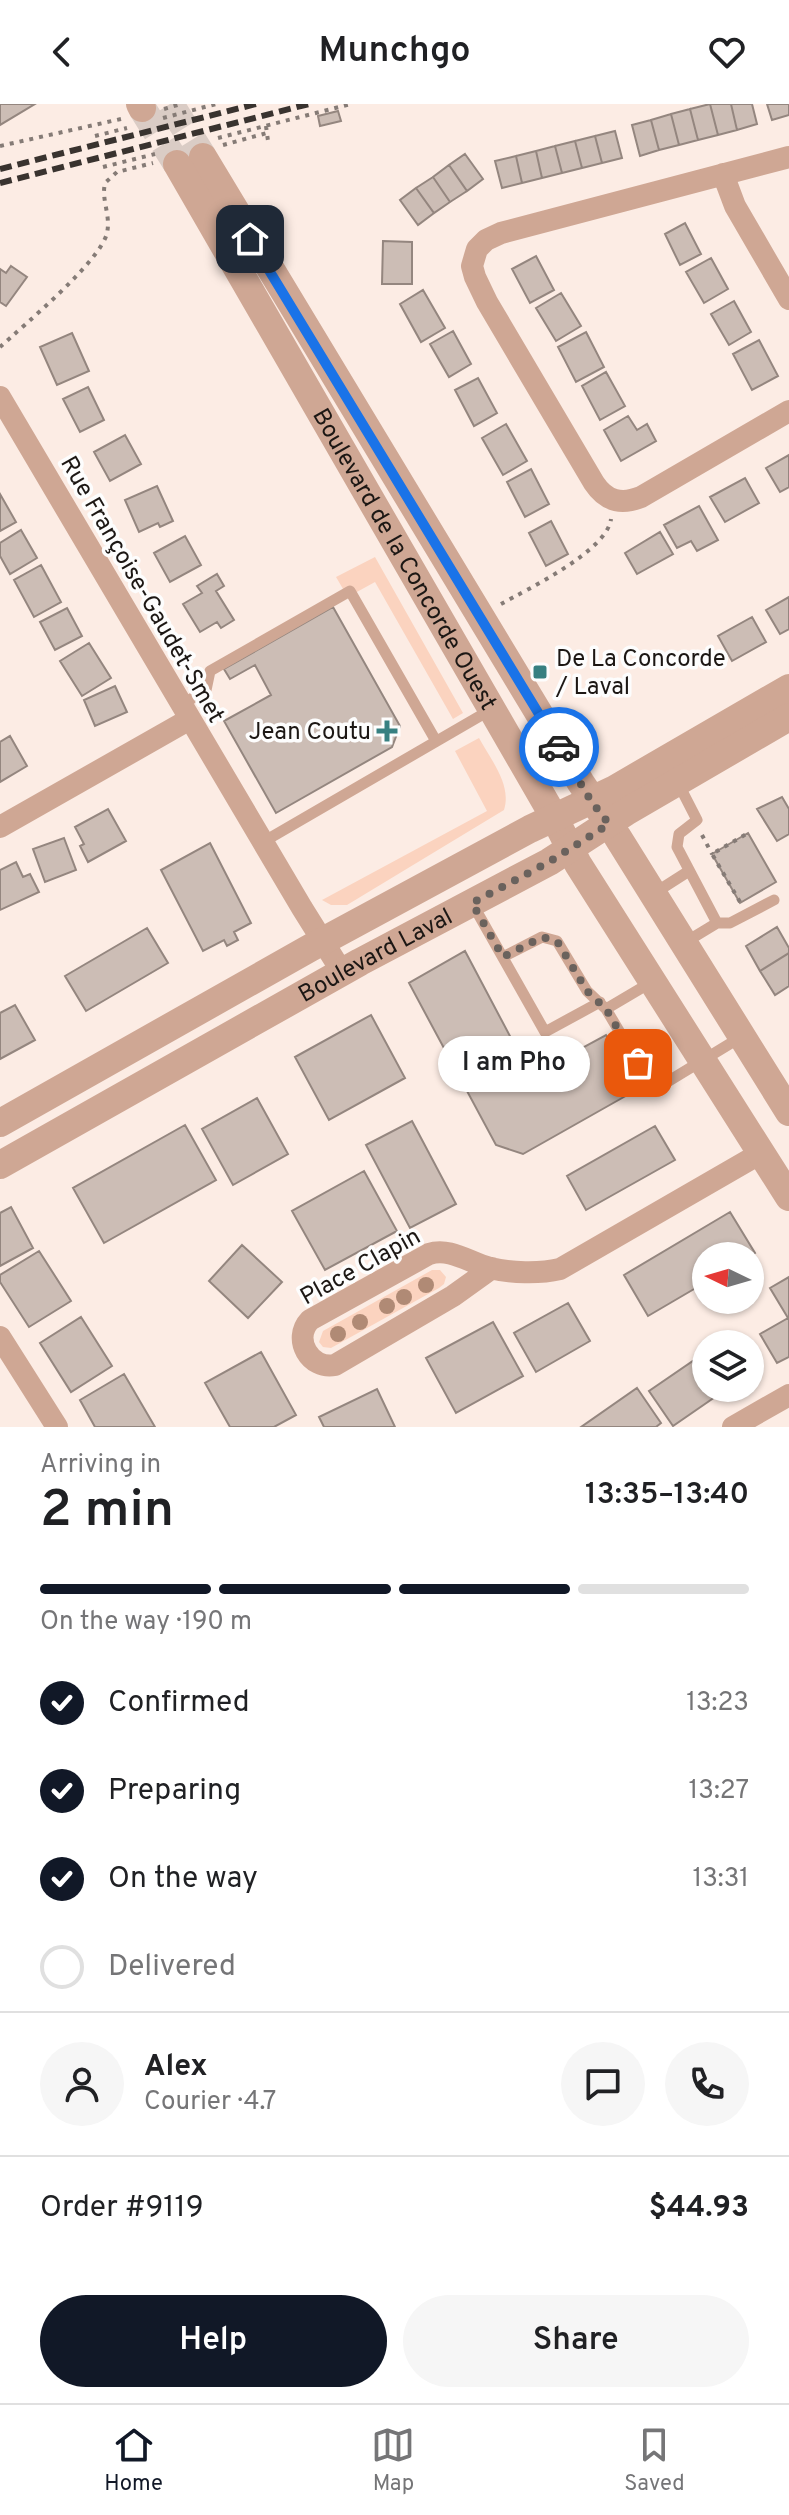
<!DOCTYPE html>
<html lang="en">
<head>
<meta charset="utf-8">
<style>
  body { margin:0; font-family:Overpass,sans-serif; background:#f6f6f6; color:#202124; height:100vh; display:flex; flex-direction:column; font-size:30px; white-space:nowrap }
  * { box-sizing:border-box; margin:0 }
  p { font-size:26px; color:#757577 }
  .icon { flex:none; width:44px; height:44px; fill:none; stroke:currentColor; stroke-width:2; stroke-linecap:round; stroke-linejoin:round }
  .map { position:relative; height:1323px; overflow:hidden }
  .details { display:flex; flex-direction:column; background:#fff; flex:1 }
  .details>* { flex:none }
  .needle { width:52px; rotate:275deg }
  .buttons { position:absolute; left:692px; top:1138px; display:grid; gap:16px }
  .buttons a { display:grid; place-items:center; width:72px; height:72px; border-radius:50%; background:#fff; box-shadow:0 2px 6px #0004; font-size:40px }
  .pin { position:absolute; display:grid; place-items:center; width:68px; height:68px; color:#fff; margin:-34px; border-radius:16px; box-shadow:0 4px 12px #0006 }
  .courier { position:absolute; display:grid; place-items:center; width:80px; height:80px; margin:-40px; border:6px solid #1a73e8; border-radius:50%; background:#fff; color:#222; box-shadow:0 2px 10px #0007 }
  .bubble { position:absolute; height:56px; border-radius:28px; background:#fff; box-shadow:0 2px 6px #0004; font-size:26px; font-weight:600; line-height:56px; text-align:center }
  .headline em { font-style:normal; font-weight:600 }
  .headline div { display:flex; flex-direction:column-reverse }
  .headline { display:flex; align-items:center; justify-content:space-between; height:136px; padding:0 40px }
  h1 { font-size:52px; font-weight:600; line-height:60px }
  .bar { display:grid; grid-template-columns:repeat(4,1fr); gap:12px 8px; align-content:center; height:96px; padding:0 40px }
  .bar i { height:10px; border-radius:6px; background:#e0e0e0 }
  .bar .selected { background:#111827 }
  .bar p { grid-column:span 4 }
  .line { display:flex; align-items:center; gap:20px; padding:0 40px; border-top:2px solid #e0e0e0 }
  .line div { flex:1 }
  .round { display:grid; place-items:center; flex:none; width:84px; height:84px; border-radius:42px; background:#f6f6f6 }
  ol { padding:0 40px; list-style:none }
  li { display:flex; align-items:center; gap:24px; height:88px }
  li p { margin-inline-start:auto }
  li .icon { padding:8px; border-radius:50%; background:#111827; color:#fff; stroke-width:4 }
  li:last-child { color:#757577 }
  li i { width:44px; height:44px; border:4px solid #e0e0e0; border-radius:50% }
  .button { display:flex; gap:16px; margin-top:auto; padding:16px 40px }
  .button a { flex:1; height:92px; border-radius:48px; background:#111827; color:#fff; font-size:32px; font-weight:600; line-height:92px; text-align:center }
  .button a+a { background:#f6f6f6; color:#202124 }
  header { display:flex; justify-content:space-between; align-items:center; height:104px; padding:0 40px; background:#fff; font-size:36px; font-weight:600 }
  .tab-bar { display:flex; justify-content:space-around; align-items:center; height:112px; border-top:2px solid #e0e0e0; background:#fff; font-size:22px; color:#757577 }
  .tab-bar a { display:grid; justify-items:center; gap:4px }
  .tab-bar .selected { color:#111827 }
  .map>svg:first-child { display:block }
  .green { fill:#fbd3bf }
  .building { fill:#ccbdb5; stroke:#94867f; stroke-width:2 }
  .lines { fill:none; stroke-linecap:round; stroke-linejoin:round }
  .tertiary-tunnel { stroke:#daccc5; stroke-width:28; stroke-dasharray:28 14; stroke-linecap:butt }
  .path { stroke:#857b76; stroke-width:4; stroke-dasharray:4 6; stroke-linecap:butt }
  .service { stroke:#cfa794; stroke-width:11 }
  .minor { stroke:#cfa794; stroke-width:22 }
  .tertiary { stroke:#cfa794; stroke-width:28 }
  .rail { stroke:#39332f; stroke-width:6; stroke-dasharray:12 6; stroke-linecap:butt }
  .tree { fill:#b08a75 }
  .done { stroke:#6a625d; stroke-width:8; stroke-dasharray:0 14.4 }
  .route { stroke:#1a73e8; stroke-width:10 }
  .poi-dot { fill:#378081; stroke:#fdfdfd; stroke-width:3 }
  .labels { text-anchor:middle; stroke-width:7; stroke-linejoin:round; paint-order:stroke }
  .street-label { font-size:24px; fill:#1c1714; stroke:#fdfdfd }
  .poi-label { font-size:24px; fill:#1c1714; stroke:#fdfdfd; text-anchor:start }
</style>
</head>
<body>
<header><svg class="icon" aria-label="back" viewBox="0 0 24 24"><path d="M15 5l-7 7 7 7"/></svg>Munchgo<svg class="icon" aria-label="heart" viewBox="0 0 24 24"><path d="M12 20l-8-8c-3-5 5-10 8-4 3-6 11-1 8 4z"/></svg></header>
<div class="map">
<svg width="789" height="1323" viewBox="0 0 789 1323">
  <rect width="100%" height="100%" fill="#fcece4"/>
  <!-- green -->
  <path class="green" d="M375 453 463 609 453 615 375 478 355 489 346 490 336 473Z
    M479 634C491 656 512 681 504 706L347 801H331L322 796 487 707 455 647Z
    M432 1166H440L446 1173 444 1180 439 1184 331 1244 323 1243 319 1238 323 1227Z"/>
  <!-- building -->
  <path class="building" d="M0 0H35L0 21Z
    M710 0 718 31 698 36 690 5Z
    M710 0H731L737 26 718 31Z
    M731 0H752L757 20 737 26Z
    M767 0H789V11L772 16Z
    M690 5 698 36 679 41 671 10Z
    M338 7 341 17 320 22 318 12Z
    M671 10 679 41 659 46 651 16Z
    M651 16 659 46 640 52 632 21Z
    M615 27 622 54 602 59 595 32Z
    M595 32 602 59 582 64 575 37Z
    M575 37 582 64 562 69 555 42Z
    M555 42 562 69 542 74 536 47Z
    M536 47 542 74 522 79 516 52Z
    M465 50 483 75 467 87 449 61Z
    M516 52 522 79 502 84 495 57Z
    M449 61 467 87 450 98 433 73Z
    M433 73 450 98 434 109 416 84Z
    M416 84 434 109 418 121 400 96Z
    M685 119 701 150 680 161 665 130Z
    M383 137 412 138V180H382Z
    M536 152 554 186 530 199 512 165Z
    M711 154 728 185 704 199 686 168Z
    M11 162 27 173 6 202 0 198V165L6 169Z
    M423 186 445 224 421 238 400 200Z
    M561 189 581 222 556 237 536 204Z
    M734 197 751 228 729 241 711 210Z
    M453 227 471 260 449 273 430 240Z
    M586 228 604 263 576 278 558 243Z
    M72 229 89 267 57 281 40 243Z
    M759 236 778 272 752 286 733 250Z
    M606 268 625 302 600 316 582 282Z
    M478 274 497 309 474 322 455 286Z
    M88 283 104 316 80 328 63 295Z
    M628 312 637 326 647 320 656 337 621 357 604 326Z
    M506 320 527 357 503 371 482 334Z
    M125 331 141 360 110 377 94 348Z
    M789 351V383L780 388 766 364Z
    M531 365 549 400 525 413 507 378Z
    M745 374 759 399 725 418 710 393Z
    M157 382 173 417 160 423 158 419 139 428 125 396Z
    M0 390 16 418 0 427Z
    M699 402 718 436 697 447 691 437 677 444 664 421Z
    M551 417 568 450 546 462 529 429Z
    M21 426 37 454 10 470 0 452V439Z
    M660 428 673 450 637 470 625 449Z
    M185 432 201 461 170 478 154 449Z
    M41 461 61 498 34 513 14 476Z
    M217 470 224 482 216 487 234 516 221 524 217 518 200 528 183 500 202 489 197 482Z
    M789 493V525L780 530 766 506Z
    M333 503 400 622 392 643 276 709 224 617 271 591 255 561 230 575 224 565Z
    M67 504 82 532 55 546 40 518Z
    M752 513 766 538 732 557 718 532Z
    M89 539 111 574 82 592 60 557Z
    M115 582 127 608 95 622 84 596Z
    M10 632 27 662 0 678V638Z
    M782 693 789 705V730L777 737 757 705Z
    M108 705 126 737 88 758 80 742 84 740 75 723Z
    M748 729 776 778 740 799 712 750Z
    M64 734 76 766 45 778 33 745Z
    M210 739 251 819 234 828 238 836 227 842 224 836 203 847 161 766Z
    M16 758 23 773 30 770 39 788 0 806V766Z
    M777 823 789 844V849L760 867 746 842Z
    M147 824 168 859 86 907 65 872Z
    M465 847 521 953 536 945 543 946 551 961 606 931 638 985 523 1050 496 1041 409 879Z
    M789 849V882L775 891 760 867Z
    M15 901 35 936 0 955V909Z
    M371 911 405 974 329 1016 295 953Z
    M257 994 288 1050 233 1081 202 1025Z
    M412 1017 456 1100 410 1124 366 1041Z
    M185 1021 216 1076 104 1139 73 1084Z
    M655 1022 675 1056 586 1106 567 1072Z
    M364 1067 397 1127 325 1166 292 1107Z
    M11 1103 33 1144 0 1162V1109Z
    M730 1108 755 1149 750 1152H706V1178L648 1212 624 1171Z
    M242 1141 282 1178 248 1214 209 1177Z
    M39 1147 71 1197 29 1223 0 1178V1171Z
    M789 1173V1253L777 1259 760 1230 788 1214 770 1184Z
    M568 1199 590 1237 536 1268 514 1229Z
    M81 1213 112 1262 71 1288 40 1239Z
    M493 1218 523 1272 456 1309 426 1254Z
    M261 1248 296 1311 274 1323H230L205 1279Z
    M706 1248V1284H728L673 1322 649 1287Z
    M124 1270 155 1323H95L80 1296Z
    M637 1284 661 1319 656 1323H581Z
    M377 1285 395 1323H324L319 1313Z"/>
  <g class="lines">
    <!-- tertiary-tunnel -->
    <path class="tertiary-tunnel" d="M170 0 203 53
      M142 4 177 60"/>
    <!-- path -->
    <path class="path" d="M164 5 181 0
      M163 14 216 0
      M266 22 268 37
      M95 32 127 24
      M218 34 351 0
      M223 41 267 29
      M0 42 121 15
      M103 63 155 50
      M0 243C24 221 100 158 107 129 111 111 101 96 105 79L117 68 153 59
      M501 500C528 485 607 447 611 415
      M702 731 712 750
      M740 798 712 750 748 729"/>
    <!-- service -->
    <path class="service" d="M181 601 206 586 210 567 350 487 436 637
      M678 679 697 716 679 730 677 743 717 819 684 839
      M263 738 492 605
      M653 790 689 767
      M472 799 545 928 600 898
      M717 819H730L774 796
      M503 853 542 833 557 837 587 887 606 905 654 986 741 933
      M606 905 650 879"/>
    <!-- minor -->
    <path class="minor" d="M789 53 501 129 486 136 477 145 472 162 475 173 487 198 594 379C606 397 621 401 641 393L789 307
      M723 70 735 102 789 195
      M0 293 302 804 342 868
      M0 723 190 615
      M492 1164 453 1192 335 1261C310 1266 292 1235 310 1216L429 1150C450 1143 470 1159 490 1164 511 1169 539 1170 560 1165L761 1049
      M0 1233 57 1323
      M733 1323 789 1291"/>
    <!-- tertiary -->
    <g class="tertiary">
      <path d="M140 0 142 4"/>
      <path d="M203 53 581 679 617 732 789 1008"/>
      <path id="s1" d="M177 60 554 713 578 760 789 1093"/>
      <path d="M0 1019 310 844 530 725 613 686 789 584"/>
      <path id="s2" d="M0 1061 360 858 549 758 626 708 789 613"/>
    </g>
    <!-- rail -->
    <path class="rail" d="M0 65 256 0
      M0 79 309 0"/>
  </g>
  <!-- trees -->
  <g class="tree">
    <circle cx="426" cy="1181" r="8"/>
    <circle cx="404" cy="1193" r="8"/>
    <circle cx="387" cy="1202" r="8"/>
    <circle cx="360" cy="1218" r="8"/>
    <circle cx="338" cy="1230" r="8"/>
  </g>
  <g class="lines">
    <!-- done -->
    <path class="done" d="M559 643 591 697 609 720 549 758 472 799 503 853 542 833 557 837 587 887 606 905 638 959"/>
    <!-- route -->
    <path class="route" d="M250 135 559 643"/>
  </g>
  <!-- markers -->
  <g class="poi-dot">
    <rect x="532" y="560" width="16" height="16" rx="4"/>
    <path d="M383 615h8v8h8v8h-8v8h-8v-8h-8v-8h8z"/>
  </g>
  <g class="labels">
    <!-- street labels -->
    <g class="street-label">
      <text dy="8" stroke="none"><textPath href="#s1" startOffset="456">Boulevard de la Concorde Ouest</textPath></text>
      <text transform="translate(143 485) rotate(60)" y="8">Rue Françoise-Gaudet-Smet</text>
      <text dy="8" stroke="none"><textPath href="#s2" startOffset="430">Boulevard Laval</textPath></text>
      <text transform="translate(360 1162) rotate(-29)" y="8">Place Clapin</text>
    </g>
    <!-- poi labels -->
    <g class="poi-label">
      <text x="556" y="562">De La Concorde<tspan x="556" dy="28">/ Laval</tspan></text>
      <text x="371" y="635" text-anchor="end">Jean Coutu</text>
    </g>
  </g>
</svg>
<div class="buttons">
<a><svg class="needle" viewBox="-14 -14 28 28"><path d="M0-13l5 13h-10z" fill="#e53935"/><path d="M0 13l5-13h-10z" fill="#757577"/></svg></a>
<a><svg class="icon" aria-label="layers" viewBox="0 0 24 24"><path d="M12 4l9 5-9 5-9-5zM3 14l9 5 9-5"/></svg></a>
</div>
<div class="pin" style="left:638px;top:959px;background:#ea580c"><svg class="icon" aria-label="bag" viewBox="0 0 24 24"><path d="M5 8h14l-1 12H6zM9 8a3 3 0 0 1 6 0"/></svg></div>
<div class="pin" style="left:250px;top:135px;background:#1f2937"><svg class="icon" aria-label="home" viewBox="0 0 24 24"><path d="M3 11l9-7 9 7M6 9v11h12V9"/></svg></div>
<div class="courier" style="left:559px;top:643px"><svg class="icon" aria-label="car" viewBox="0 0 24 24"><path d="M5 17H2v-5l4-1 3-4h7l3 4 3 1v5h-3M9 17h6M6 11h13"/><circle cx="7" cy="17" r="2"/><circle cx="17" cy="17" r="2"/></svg></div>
<div class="bubble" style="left:438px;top:932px;width:152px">I am Pho</div>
</div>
<section class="details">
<div class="headline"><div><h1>2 min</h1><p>Arriving in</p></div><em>13:35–13:40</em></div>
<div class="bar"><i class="selected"></i><i class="selected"></i><i class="selected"></i><i></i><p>On the way · 190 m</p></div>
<ol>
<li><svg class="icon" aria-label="check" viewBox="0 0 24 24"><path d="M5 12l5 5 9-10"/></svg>Confirmed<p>13:23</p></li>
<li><svg class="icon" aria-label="check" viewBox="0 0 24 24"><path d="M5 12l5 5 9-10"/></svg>Preparing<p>13:27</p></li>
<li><svg class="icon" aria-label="check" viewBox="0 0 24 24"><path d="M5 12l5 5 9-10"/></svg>On the way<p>13:31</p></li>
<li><i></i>Delivered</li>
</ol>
<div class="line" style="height:144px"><a class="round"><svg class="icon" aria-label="person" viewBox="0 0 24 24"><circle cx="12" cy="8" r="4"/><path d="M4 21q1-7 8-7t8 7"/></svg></a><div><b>Alex</b><p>Courier · 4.7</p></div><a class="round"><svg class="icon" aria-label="chat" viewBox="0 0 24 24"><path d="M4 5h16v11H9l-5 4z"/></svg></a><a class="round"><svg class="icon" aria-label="phone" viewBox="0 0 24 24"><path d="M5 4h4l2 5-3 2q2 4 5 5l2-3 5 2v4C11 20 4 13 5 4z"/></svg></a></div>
<div class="line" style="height:104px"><div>Order #9119</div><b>$44.93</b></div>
<div class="button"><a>Help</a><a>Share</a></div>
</section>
<nav class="tab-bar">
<a class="selected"><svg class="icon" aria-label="home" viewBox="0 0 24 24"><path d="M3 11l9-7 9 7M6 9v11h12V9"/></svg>Home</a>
<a><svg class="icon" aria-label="map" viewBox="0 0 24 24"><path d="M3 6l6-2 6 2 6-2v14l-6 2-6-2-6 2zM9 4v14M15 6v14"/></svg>Map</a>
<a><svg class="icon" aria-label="saved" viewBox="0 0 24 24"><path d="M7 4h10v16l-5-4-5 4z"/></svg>Saved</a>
</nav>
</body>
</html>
